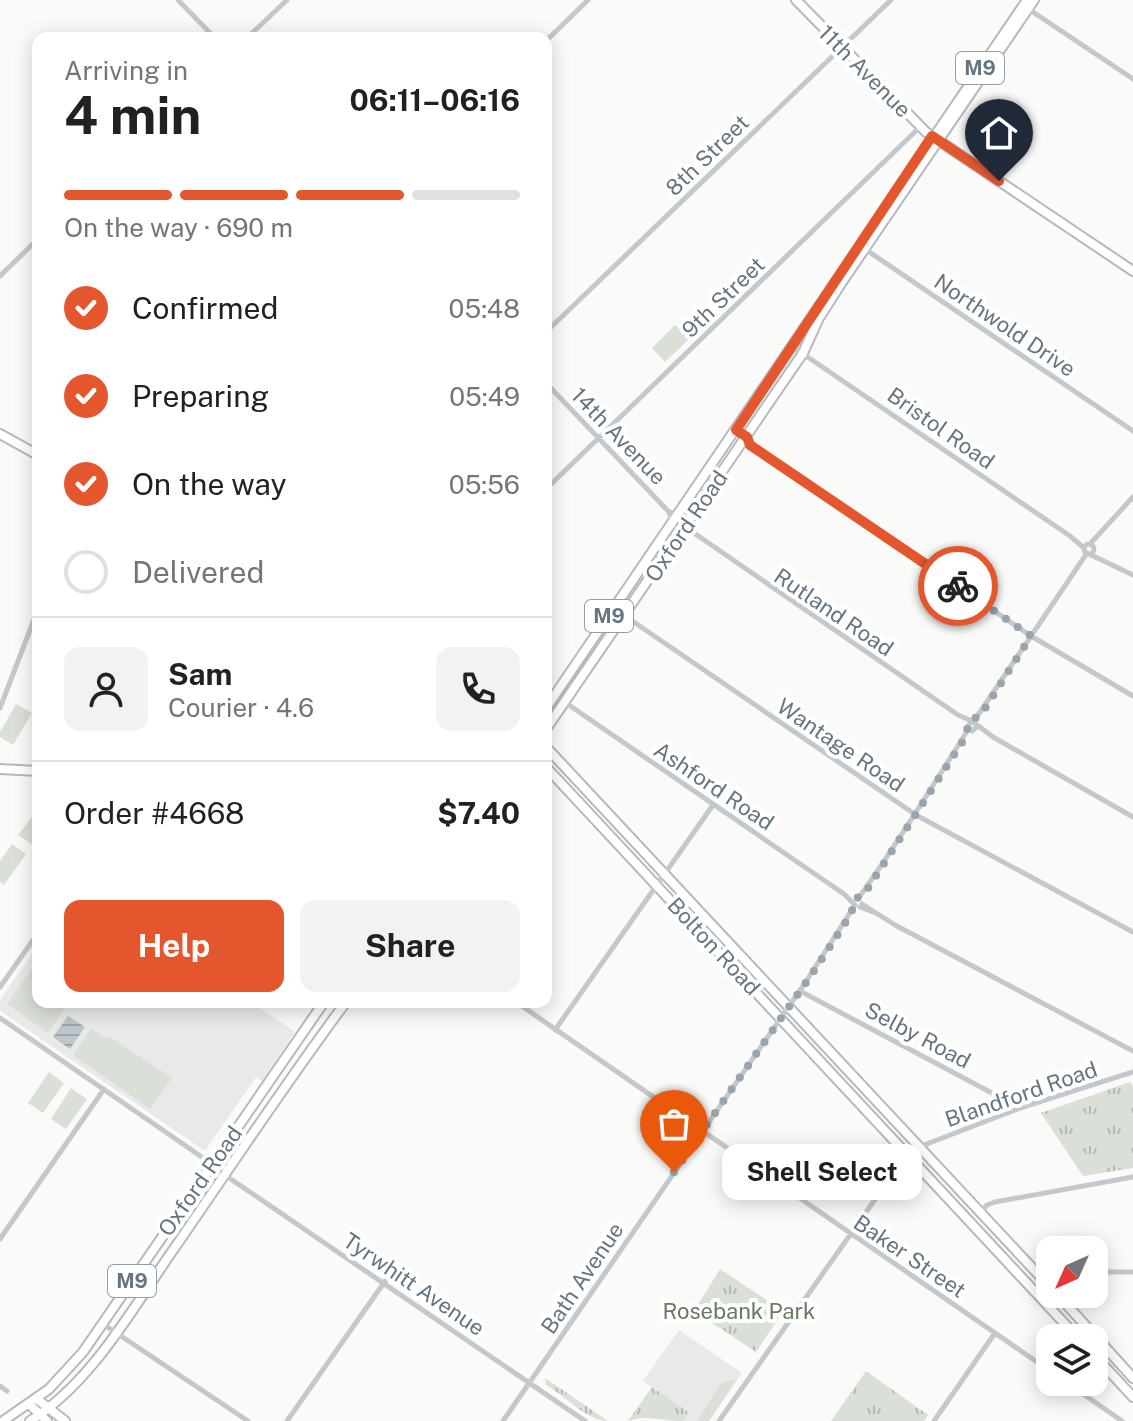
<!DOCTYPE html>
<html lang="en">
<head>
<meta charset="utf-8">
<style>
  body { margin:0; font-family:"Public Sans",sans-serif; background:#f2f2f2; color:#202124; height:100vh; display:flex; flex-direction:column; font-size:30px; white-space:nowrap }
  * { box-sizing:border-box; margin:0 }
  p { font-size:26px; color:#757577 }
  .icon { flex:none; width:44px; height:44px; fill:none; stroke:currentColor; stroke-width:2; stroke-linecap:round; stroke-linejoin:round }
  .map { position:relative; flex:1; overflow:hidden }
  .sheet { position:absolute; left:32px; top:32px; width:520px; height:976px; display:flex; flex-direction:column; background:#fff; border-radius:16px; box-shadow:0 4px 20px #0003 }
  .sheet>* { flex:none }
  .needle { width:52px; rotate:225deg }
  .fabs { position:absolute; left:1036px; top:1236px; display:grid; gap:16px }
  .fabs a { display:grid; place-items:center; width:72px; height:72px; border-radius:16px; background:#fff; box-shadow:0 4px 20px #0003; font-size:40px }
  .pin { position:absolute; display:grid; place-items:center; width:68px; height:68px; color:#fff; margin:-82px -34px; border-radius:50% 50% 50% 0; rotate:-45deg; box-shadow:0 0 8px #0007 }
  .pin .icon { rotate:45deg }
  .courier { position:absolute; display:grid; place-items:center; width:80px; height:80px; margin:-40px; border:6px solid #e4572e; border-radius:50%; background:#fff; color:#222; box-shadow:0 2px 10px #0007 }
  .bubble { position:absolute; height:56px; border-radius:16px; background:#fff; box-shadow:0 4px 20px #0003; font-size:26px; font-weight:700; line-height:56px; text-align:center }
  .overview em { font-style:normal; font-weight:700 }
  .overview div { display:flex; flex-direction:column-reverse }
  .overview { display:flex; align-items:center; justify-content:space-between; height:136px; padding:0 32px }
  h1 { font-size:52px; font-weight:700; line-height:60px }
  .bar { display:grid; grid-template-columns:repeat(4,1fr); gap:12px 8px; align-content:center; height:96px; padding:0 32px }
  .bar i { height:10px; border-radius:6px; background:#e0e0e0 }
  .bar .selected { background:#e4572e }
  .bar p { grid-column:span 4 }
  .line { display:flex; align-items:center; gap:20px; padding:0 32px; border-top:2px solid #e0e0e0 }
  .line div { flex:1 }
  .round { display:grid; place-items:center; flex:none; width:84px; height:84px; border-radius:16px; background:#f2f2f2 }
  ol { padding:0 32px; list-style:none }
  li { display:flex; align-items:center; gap:24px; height:88px }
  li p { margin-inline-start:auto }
  li .icon { padding:8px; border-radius:50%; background:#e4572e; color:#fff; stroke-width:4 }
  li:last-child { color:#757577 }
  li i { width:44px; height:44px; border:4px solid #e0e0e0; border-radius:50% }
  .cta { display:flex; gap:16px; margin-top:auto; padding:16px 32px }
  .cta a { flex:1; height:92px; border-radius:16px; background:#e4572e; color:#fff; font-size:32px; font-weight:700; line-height:92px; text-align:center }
  .cta a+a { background:#f2f2f2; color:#202124 }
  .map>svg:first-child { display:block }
  .built { fill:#e8e9e9 }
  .grass { fill:url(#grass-tufts) }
  .pitch { fill:#dadfd7 }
  .water { fill:url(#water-rules) }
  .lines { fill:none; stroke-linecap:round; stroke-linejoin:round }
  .secondary-casing { stroke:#b3babf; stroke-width:12 }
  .primary-casing { stroke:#b5babe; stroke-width:12 }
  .street { stroke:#c3c8cc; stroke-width:5 }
  .secondary { stroke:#fff; stroke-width:8 }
  .primary { stroke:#fff; stroke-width:8 }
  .done { stroke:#99a4ac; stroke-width:8; stroke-dasharray:0 14.4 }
  .route { stroke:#e4572e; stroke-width:10 }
  .labels { text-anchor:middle; stroke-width:8; stroke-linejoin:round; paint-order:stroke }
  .shield { fill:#fff; stroke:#939fa8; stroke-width:2 }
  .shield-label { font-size:20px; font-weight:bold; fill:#657683 }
  .street-label { font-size:22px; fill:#657683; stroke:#fff }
  .park-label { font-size:22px; fill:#687a64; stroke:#fff }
</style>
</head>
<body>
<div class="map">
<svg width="1133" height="1421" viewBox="0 0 1133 1421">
  <defs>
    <pattern id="grass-tufts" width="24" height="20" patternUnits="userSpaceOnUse" patternTransform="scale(2)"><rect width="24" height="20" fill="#dadfd7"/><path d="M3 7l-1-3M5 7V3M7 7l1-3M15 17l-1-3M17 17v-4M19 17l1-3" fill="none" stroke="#b4b9b4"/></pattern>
    <pattern id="water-rules" width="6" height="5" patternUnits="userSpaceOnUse" patternTransform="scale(2)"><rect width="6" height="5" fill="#bbc7cb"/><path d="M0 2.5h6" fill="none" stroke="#9ca6aa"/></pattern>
  </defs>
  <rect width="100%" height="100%" fill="#fafaf8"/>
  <!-- built -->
  <path class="built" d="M38 945V1002H251L295 1032 262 1081 256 1077 205 1151 0 1011V1000Z
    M679 1330 742 1373 709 1421H683L687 1412 643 1381Z"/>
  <!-- grass -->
  <path class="grass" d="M1130 1082 1133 1086V1168L1083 1176 1041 1113Z
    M720 1269 783 1311 756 1352 694 1311Z
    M866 1371 928 1415 924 1421H831Z
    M545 1378 608 1421C587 1421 564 1395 546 1385Z
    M736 1380 709 1421H697L720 1385 726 1381Z
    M652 1387 688 1412 683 1421C662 1421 645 1414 628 1421Z"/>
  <!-- pitch -->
  <path class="pitch" d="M675 325 689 339 665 362 652 348Z
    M16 704 32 713 13 745 0 737V732Z
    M38 809V839L33 845 18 835Z
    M12 844 26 854 4 885 0 882V861Z
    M38 960V1002H69L48 1033 7 1004Z
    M91 1028 106 1038 108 1036 172 1078 150 1109 73 1055Z
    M49 1072 64 1083 43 1113 28 1103Z
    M71 1088 87 1099 66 1129 51 1119Z"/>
  <!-- water -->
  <path class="water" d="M68 1016 85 1027 70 1049 53 1037Z"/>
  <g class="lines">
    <defs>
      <path id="secondary" d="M796 0 926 132 1133 271
        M0 434 38 455
        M546 747 1050 1287
        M546 767 1078 1338
        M0 769 38 771
        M1057 1294 1133 1378
        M1094 1355 1133 1397"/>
      <path id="primary" d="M546 708 1027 0
        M546 729 803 353 819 318 842 282 1034 0
        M37 1399 65 1421
        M29 1404 47 1421
        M3 1421 49 1389 83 1352 324 1002
        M30 1421C91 1383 131 1311 171 1253 229 1169 285 1084 346 1002"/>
    </defs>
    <!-- secondary casing -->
    <use href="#secondary" class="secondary-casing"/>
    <!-- primary casing -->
    <use href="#primary" class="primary-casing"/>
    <!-- street -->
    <path class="street" d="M178 0 215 38
      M1027 8 1133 79
      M247 38 287 0
      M546 41 588 0
      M862 247 1133 431
      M0 276 38 239
      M546 332 891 0
      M793 347 1070 536 1084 548
      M546 383 669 512C672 526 679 532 694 533
      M750 445 1031 636 1133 696
      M546 489 920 127
      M669 512C683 514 689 520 694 533
      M694 533 958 715 972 721
      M1084 549a5 5 0 1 1 10 0a5 5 0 1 1-10 0Z
      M1090 544 1133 497
      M1089 554 1133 575
      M625 616 916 815 1133 932
      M566 703 844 894 854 904
      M0 708 38 609
      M974 721 1087 553
      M978 726 972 731 968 726 972 721 993 737 1133 817
      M858 899C897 844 933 786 969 728
      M862 904 895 925 1133 1051
      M860 907 873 912
      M0 987 38 933
      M800 991 1020 1108
      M516 1002 1050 1371
      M0 1018 212 1164 229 1166
      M555 1030 713 805
      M225 1175 585 1421
      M981 1212 987 1205 995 1202 1133 1177
      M0 1239 104 1089
      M1094 1272H1133
      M103 1324 248 1421
      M1066 1382 1122 1421
      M0 1386 7 1391
      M287 1421 388 1277
      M503 1421 805 983 855 905
      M719 1421 907 1154 919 1147 1020 1108 1133 1072
      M934 1421 995 1333"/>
    <!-- secondary -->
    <use href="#secondary" class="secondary"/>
    <!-- primary -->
    <use href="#primary" class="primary"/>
  </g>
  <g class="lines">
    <!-- done -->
    <path class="done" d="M674 1172 816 968 851 914 855 900 868 888 963 741 969 724 984 710 1031 636 958 586"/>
    <!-- route -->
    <path class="route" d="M958 586 750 445 747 437 736 430 932 136 999 181"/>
  </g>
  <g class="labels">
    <!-- shield labels -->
    <g class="shield">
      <rect x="956" y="52" width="48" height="32" rx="6"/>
      <rect x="585" y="600" width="48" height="32" rx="6"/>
      <rect x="108" y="1265" width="48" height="32" rx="6"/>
    </g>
    <g class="shield-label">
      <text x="980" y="75">M9</text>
      <text x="609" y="623">M9</text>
      <text x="132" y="1288">M9</text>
    </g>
    <!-- street labels -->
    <g class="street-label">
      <text transform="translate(865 71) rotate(45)" y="8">11th Avenue</text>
      <text transform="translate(707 155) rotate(-44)" y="8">8th Street</text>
      <text transform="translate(723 297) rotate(-44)" y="8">9th Street</text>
      <text transform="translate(1005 325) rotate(34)" y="8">Northwold Drive</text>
      <text transform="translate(941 428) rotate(35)" y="8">Bristol Road</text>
      <text transform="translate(619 436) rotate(46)" y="8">14th Avenue</text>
      <text transform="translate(686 526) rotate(-56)" y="8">Oxford Road</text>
      <text transform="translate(834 612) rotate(34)" y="8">Rutland Road</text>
      <text transform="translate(841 745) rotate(34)" y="8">Wantage Road</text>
      <text transform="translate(714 786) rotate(34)" y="8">Ashford Road</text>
      <text transform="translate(714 946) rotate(47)" y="8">Bolton Road</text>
      <text transform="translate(918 1035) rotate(28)" y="8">Selby Road</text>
      <text transform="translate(1021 1094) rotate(-19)" y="8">Blandford Road</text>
      <text transform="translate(200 1181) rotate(-55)" y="8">Oxford Road</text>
      <text transform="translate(910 1256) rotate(34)" y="8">Baker Street</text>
      <text transform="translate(582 1278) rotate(-56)" y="8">Bath Avenue</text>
      <text transform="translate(414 1284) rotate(34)" y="8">Tyrwhitt Avenue</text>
    </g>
    <!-- park labels -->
    <g class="park-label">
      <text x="739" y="1319">Rosebank Park</text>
    </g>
  </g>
</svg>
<div class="fabs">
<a><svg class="needle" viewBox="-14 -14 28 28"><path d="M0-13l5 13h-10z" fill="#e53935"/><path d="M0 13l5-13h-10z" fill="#757577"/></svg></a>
<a><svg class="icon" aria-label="layers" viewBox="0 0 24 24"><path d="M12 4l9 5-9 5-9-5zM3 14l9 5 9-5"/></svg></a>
</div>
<div class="pin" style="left:674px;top:1172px;background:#ea580c"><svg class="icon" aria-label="bag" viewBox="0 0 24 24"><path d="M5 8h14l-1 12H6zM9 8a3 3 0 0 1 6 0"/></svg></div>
<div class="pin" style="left:999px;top:181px;background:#1f2937"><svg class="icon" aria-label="home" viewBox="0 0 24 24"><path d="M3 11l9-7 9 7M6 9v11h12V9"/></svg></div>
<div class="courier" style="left:958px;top:586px"><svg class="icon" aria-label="bike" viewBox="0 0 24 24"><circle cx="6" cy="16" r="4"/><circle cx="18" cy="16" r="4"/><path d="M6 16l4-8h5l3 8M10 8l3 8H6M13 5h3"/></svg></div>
<div class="bubble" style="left:722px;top:1144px;width:200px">Shell Select</div>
<section class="sheet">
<div class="overview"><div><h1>4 min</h1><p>Arriving in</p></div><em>06:11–06:16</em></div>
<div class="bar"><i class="selected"></i><i class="selected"></i><i class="selected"></i><i></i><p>On the way · 690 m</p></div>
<ol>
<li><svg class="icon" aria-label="check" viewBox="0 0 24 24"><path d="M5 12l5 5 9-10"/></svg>Confirmed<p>05:48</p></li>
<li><svg class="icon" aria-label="check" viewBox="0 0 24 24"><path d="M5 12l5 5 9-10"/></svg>Preparing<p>05:49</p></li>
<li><svg class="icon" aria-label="check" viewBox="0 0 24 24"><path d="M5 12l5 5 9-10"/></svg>On the way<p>05:56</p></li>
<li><i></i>Delivered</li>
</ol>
<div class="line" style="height:144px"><a class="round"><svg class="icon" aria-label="person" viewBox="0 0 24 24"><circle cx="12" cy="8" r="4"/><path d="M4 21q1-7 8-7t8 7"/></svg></a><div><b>Sam</b><p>Courier · 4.6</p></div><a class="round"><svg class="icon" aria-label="phone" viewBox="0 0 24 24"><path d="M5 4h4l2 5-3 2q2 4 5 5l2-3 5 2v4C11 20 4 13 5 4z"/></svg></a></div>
<div class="line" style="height:104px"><div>Order #4668</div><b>$7.40</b></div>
<div class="cta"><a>Help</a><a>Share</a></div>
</section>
</div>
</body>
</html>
